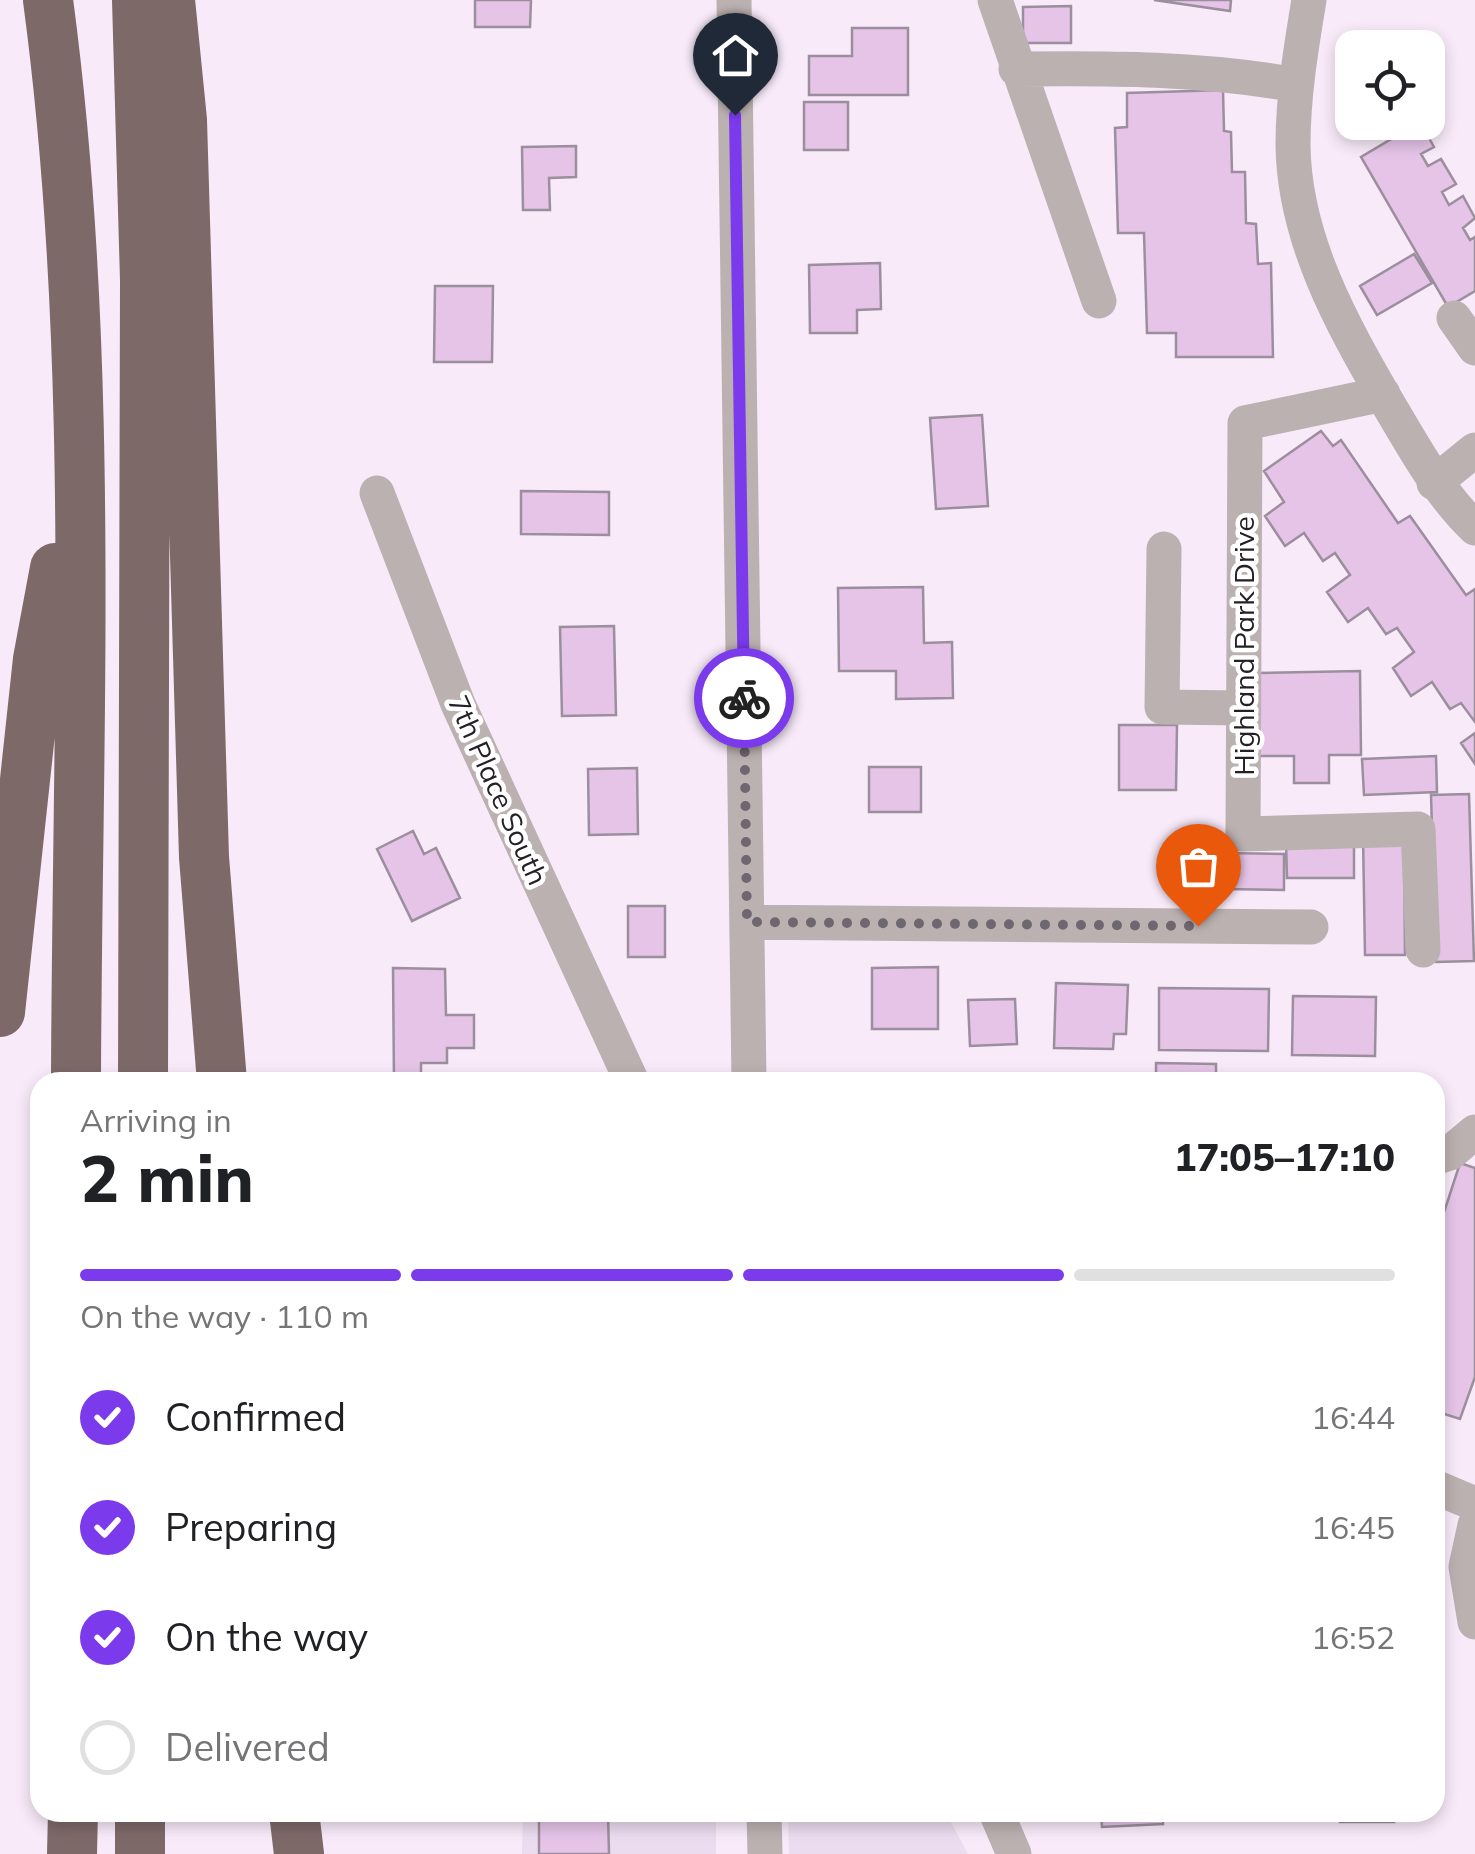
<!DOCTYPE html>
<html lang="en">
<head>
<meta charset="utf-8">
<style>
  body { margin:0; font-family:Mulish,sans-serif; background:#f2f2f2; color:#202124; height:100vh; display:flex; flex-direction:column; font-size:38px; white-space:nowrap }
  * { box-sizing:border-box; margin:0 }
  p { font-size:32px; color:#757577 }
  .icon { flex:none; width:55px; height:55px; fill:none; stroke:currentColor; stroke-width:2; stroke-linecap:round; stroke-linejoin:round }
  .map { position:relative; flex:1; overflow:hidden }
  .panel { position:absolute; left:30px; top:1072px; width:1415px; height:750px; display:flex; flex-direction:column; background:#fff; border-radius:30px; box-shadow:0 5px 15px #0003 }
  .panel>* { flex:none }
  .buttons { position:absolute; left:1335px; top:30px; display:grid; gap:20px }
  .buttons a { display:grid; place-items:center; width:110px; height:110px; border-radius:20px; background:#fff; box-shadow:0 5px 15px #0003; font-size:50px }
  .pin { position:absolute; display:grid; place-items:center; width:85px; height:85px; color:#fff; margin:-102px -42px; border-radius:50% 50% 50% 0; rotate:-45deg; box-shadow:0 0 10px #0007 }
  .pin .icon { rotate:45deg }
  .courier { position:absolute; display:grid; place-items:center; width:100px; height:100px; margin:-50px; border:8px solid #7c3aed; border-radius:50%; background:#fff; color:#222; box-shadow:0 2px 12px #0007 }
  .summary em { font-style:normal; font-weight:800 }
  .summary div { display:flex; flex-direction:column-reverse }
  .summary { display:flex; align-items:center; justify-content:space-between; height:170px; padding:0 50px }
  h1 { font-size:65px; font-weight:800; line-height:75px }
  .bar { display:grid; grid-template-columns:repeat(4,1fr); gap:15px 10px; align-content:center; height:120px; padding:0 50px }
  .bar i { height:12px; border-radius:8px; background:#e0e0e0 }
  .bar .current { background:#7c3aed }
  .bar p { grid-column:span 4 }
  ol { padding:0 50px; list-style:none }
  li { display:flex; align-items:center; gap:30px; height:110px }
  li p { margin-inline-start:auto }
  li .icon { padding:10px; border-radius:50%; background:#7c3aed; color:#fff; stroke-width:4 }
  li:last-child { color:#757577 }
  li i { width:55px; height:55px; border:5px solid #e0e0e0; border-radius:50% }
  .map>svg:first-child { display:block }
  .commercial { fill:#ebdcef }
  .building { fill:#e5c4e8; stroke:#9c8f9d; stroke-width:2.5 }
  .lines { fill:none; stroke-linecap:round; stroke-linejoin:round }
  .minor { stroke:#bbb1b0; stroke-width:35 }
  .highway { stroke:#7d6968; stroke-width:50 }
  .done { stroke:#6f6770; stroke-width:10; stroke-dasharray:0 18 }
  .route { stroke:#7c3aed; stroke-width:12 }
  .labels { text-anchor:middle; stroke-width:9; stroke-linejoin:round; paint-order:stroke }
  .street-label { font-size:28px; fill:#252025; stroke:#fff }
</style>
</head>
<body>
<div class="map">
<svg width="1475" height="1854" viewBox="0 0 1475 1854">
  <rect width="100%" height="100%" fill="#f9eafa"/>
  <!-- commercial -->
  <path class="commercial" d="M523 1813H716V1854H522Z
    M788 1813H946L968 1854H789Z"/>
  <!-- building -->
  <path class="building" d="M475 0H531L530 27H475Z
    M1154 0H1231L1230 11Z
    M1071 6V43H1023V7Z
    M852 28H908V95H809V56H852Z
    M1223 90 1224 131 1231 132 1232 172H1245L1246 223 1256 224 1258 264 1271 263 1273 357H1176V333H1147L1144 233H1118L1115 128 1127 127V93Z
    M804 102H848V150H804Z
    M1420 122 1434 147 1421 154 1428 166 1441 159 1456 184 1442 192 1449 205 1463 196 1475 218 1463 228 1470 240 1475 237V291L1448 307 1361 157Z
    M576 146V177L549 178 550 210H523L522 147Z
    M1414 254 1432 283 1377 315 1360 286Z
    M880 263 881 309 857 310V333H810L809 265Z
    M435 286H493L492 362H434Z
    M982 415 988 506 936 509 930 418Z
    M1321 431 1333 446 1341 440 1398 523 1410 516 1466 595 1475 589V722L1461 703 1450 709 1432 682 1411 696 1393 668 1414 652 1397 628 1386 634 1368 608 1348 622 1327 592 1350 575 1335 553 1323 561 1304 533 1285 546 1265 516 1284 502 1264 471Z
    M521 491 609 492V535L521 534Z
    M923 587 924 643 952 642 953 698 896 699V671H839L838 588Z
    M614 626 616 715 562 716 560 627Z
    M1360 671 1361 755H1329V783H1294V756H1257L1256 673Z
    M1119 725H1177L1176 790H1119Z
    M1475 733V764L1461 743Z
    M1436 756 1437 792 1364 795 1362 759Z
    M869 767H921V812H869Z
    M637 768 638 834 589 835 588 769Z
    M1469 794 1474 961 1436 962 1431 795Z
    M413 831 424 854 436 848 460 898 412 921 377 849Z
    M1363 836H1404L1405 955H1365Z
    M1286 842H1354V878H1287Z
    M1226 853 1284 854V890L1225 889Z
    M628 906H665V957H628Z
    M938 967V1029H872V968Z
    M393 968 445 969 446 1015H474V1048H447V1063H421V1082H394Z
    M1056 983 1128 985 1126 1034H1114L1113 1049 1054 1048Z
    M1159 988 1269 989 1268 1051 1159 1050Z
    M1293 996 1376 997 1375 1056 1292 1055Z
    M1015 999 1017 1044 970 1046 968 1000Z
    M1156 1063 1216 1064V1082H1156Z
    M1460 1163 1475 1168V1377L1460 1419 1435 1411V1240Z
    M539 1812H608L609 1854H539Z
    M1101 1812H1163V1824L1102 1827Z
    M1340 1812H1394V1822H1340Z"/>
  <g class="lines">
    <!-- minor -->
    <path class="minor" d="M734 0 749 1082
      M995 0 1099 301
      M1309 0C1301 48 1293 96 1293 145 1294 239 1342 324 1387 402 1414 447 1437 491 1475 528
      M1016 69C1111 68 1202 68 1296 85
      M1454 318 1475 348
      M1383 394 1245 423 1243 834 1418 829 1423 950
      M1434 483 1475 450
      M377 493 458 704 632 1082
      M1164 549 1162 707 1243 708
      M747 922 1311 927
      M1435 1158 1450 1153 1475 1132
      M1435 1487 1475 1504
      M1475 1525 1466 1567 1475 1622
      M764 1812 765 1854
      M996 1812 1014 1854"/>
    <!-- highway -->
    <path class="highway" d="M48 0C96 358 77 722 76 1082
      M137 0 145 280 143 1082
      M170 0 182 120 204 857 222 1082
      M0 1012 38 659 55 568
      M294 1812 299 1854
      M72 1854 73 1812
      M140 1854V1812"/>
  </g>
  <g class="lines">
    <!-- done -->
    <path class="done" d="M744 698 747 922 1198 926"/>
    <!-- route -->
    <path class="route" d="M735 115 744 698"/>
  </g>
  <g class="labels">
    <!-- street labels -->
    <g class="street-label">
      <text transform="translate(1244 646) rotate(-90)" y="10">Highland Park Drive</text>
      <text transform="translate(498 790) rotate(66)" y="10">7th Place South</text>
    </g>
  </g>
</svg>
<div class="buttons">
<a><svg class="icon" aria-label="locate" viewBox="0 0 24 24"><circle cx="12" cy="12" r="6"/><path d="M12 2v4M12 18v4M2 12h4M18 12h4"/></svg></a>
</div>
<div class="pin" style="left:1198px;top:926px;background:#ea580c"><svg class="icon" aria-label="bag" viewBox="0 0 24 24"><path d="M5 8h14l-1 12H6zM9 8a3 3 0 0 1 6 0"/></svg></div>
<div class="pin" style="left:735px;top:115px;background:#1f2937"><svg class="icon" aria-label="home" viewBox="0 0 24 24"><path d="M3 11l9-7 9 7M6 9v11h12V9"/></svg></div>
<div class="courier" style="left:744px;top:698px"><svg class="icon" aria-label="bike" viewBox="0 0 24 24"><circle cx="6" cy="16" r="4"/><circle cx="18" cy="16" r="4"/><path d="M6 16l4-8h5l3 8M10 8l3 8H6M13 5h3"/></svg></div>
<section class="panel">
<div class="summary"><div><h1>2 min</h1><p>Arriving in</p></div><em>17:05–17:10</em></div>
<div class="bar"><i class="current"></i><i class="current"></i><i class="current"></i><i></i><p>On the way · 110 m</p></div>
<ol>
<li><svg class="icon" aria-label="check" viewBox="0 0 24 24"><path d="M5 12l5 5 9-10"/></svg>Confirmed<p>16:44</p></li>
<li><svg class="icon" aria-label="check" viewBox="0 0 24 24"><path d="M5 12l5 5 9-10"/></svg>Preparing<p>16:45</p></li>
<li><svg class="icon" aria-label="check" viewBox="0 0 24 24"><path d="M5 12l5 5 9-10"/></svg>On the way<p>16:52</p></li>
<li><i></i>Delivered</li>
</ol>
</section>
</div>
</body>
</html>
